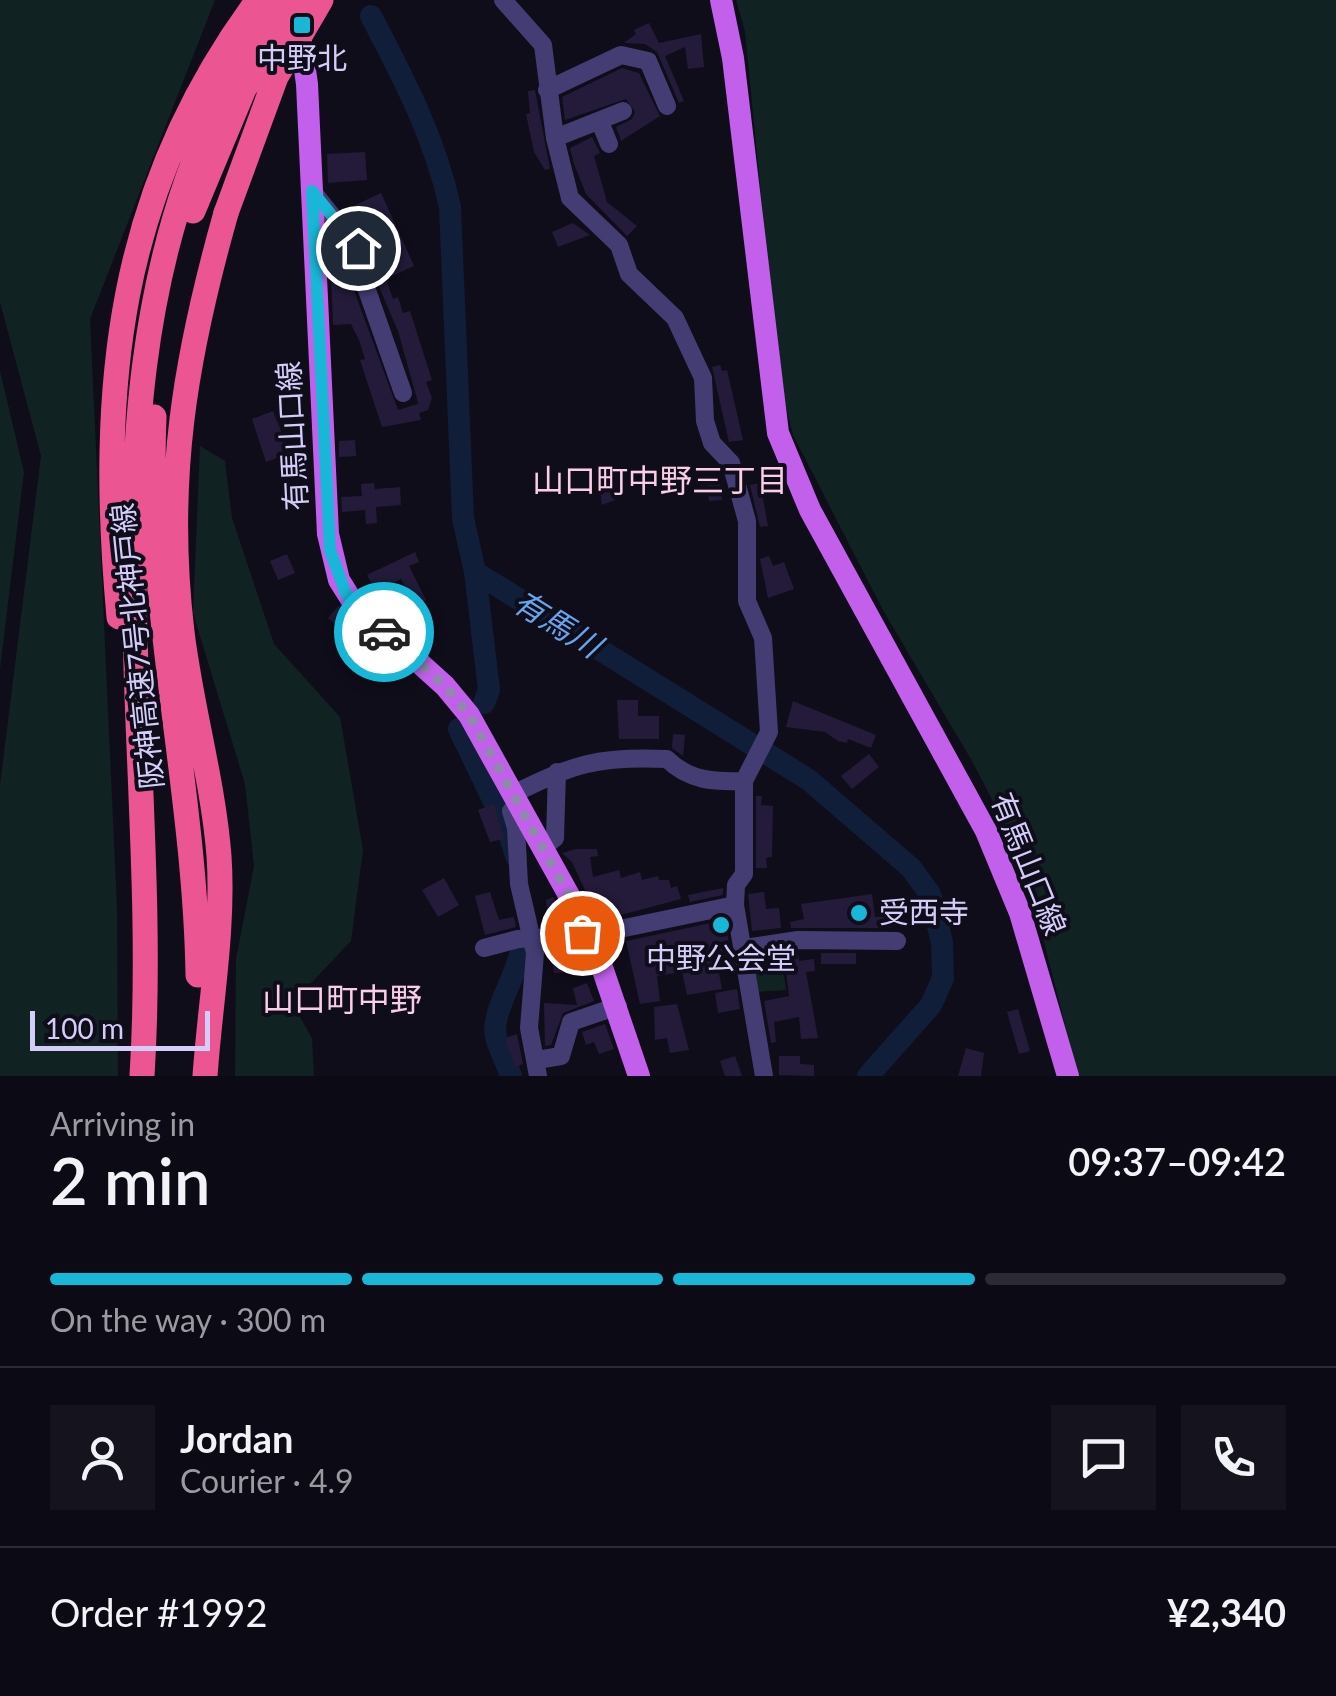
<!DOCTYPE html>
<html lang="en">
<head>
<meta charset="utf-8">
<style>
  body { margin:0; font-family:Lato,"Noto Sans JP",sans-serif; background:#15131d; color:#f1f3f6; height:100vh; display:flex; flex-direction:column; font-size:38px; white-space:nowrap }
  * { box-sizing:border-box; margin:0 }
  p { font-size:32px; color:#9a9aa0 }
  .icon { flex:none; width:55px; height:55px; fill:none; stroke:currentColor; stroke-width:2; stroke-linecap:round; stroke-linejoin:round }
  .map { position:relative; height:1076px; overflow:hidden }
  .side { display:flex; flex-direction:column; background:#0c0a14; flex:1 }
  .side>* { flex:none }
  .scale { position:absolute; left:30px; bottom:25px; width:180px; box-sizing:border-box; padding-left:10px; border:5px solid #d4ccf9; border-top:0; font-size:28px; line-height:35px; white-space:nowrap; color:#d4ccf9; -webkit-text-stroke:8px #100d1a; paint-order:stroke }
  .pin { position:absolute; display:grid; place-items:center; width:85px; height:85px; color:#fff; margin:-42px; border:5px solid #fff; border-radius:50%; box-shadow:0 2px 10px #0007 }
  .courier { position:absolute; display:grid; place-items:center; width:100px; height:100px; margin:-50px; border:8px solid #19b7d7; border-radius:50%; background:#fff; color:#222; box-shadow:0 2px 12px #0007 }
  .overview em { font-style:normal; font-weight:600 }
  .overview div { display:flex; flex-direction:column-reverse }
  .overview { display:flex; align-items:center; justify-content:space-between; height:170px; padding:0 50px }
  h1 { font-size:65px; font-weight:600; line-height:75px }
  .bar { display:grid; grid-template-columns:repeat(4,1fr); gap:15px 10px; align-content:center; height:120px; padding:0 50px }
  .bar i { height:12px; border-radius:8px; background:#2c2b34 }
  .bar .active { background:#19b7d7 }
  .bar p { grid-column:span 4 }
  .line { display:flex; align-items:center; gap:25px; padding:0 50px; border-top:2px solid #2c2b34 }
  .line div { flex:1 }
  .round { display:grid; place-items:center; flex:none; width:105px; height:105px; border-radius:0px; background:#15131d }
  .map>svg:first-child { display:block }
  .green { fill:#112223 }
  .lines { fill:none; stroke-linecap:round; stroke-linejoin:round }
  .river { stroke:#111e3a; stroke-width:22 }
  .building { fill:#231b39 }
  .minor { stroke:#433d74; stroke-width:18 }
  .major { stroke:#c260ec; stroke-width:22 }
  .highway { stroke:#eb5592; stroke-width:25 }
  .highway-bridge { stroke:#eb5592; stroke-width:25 }
  .done { stroke:#8f89ab; stroke-width:10; stroke-dasharray:0 18 }
  .route { stroke:#19b7d7; stroke-width:12 }
  .poi-dot { fill:#19b7d7; stroke:#100d1a; stroke-width:4 }
  .labels { text-anchor:middle; stroke-width:8; stroke-linejoin:round; paint-order:stroke }
  .poi-label { font-size:30px; fill:#d4ccf9; stroke:#100d1a }
  .street-label { font-size:30px; fill:#d4ccf9; stroke:#100d1a }
  .neighbourhood-label { font-size:32px; fill:#f9cee6; stroke:#100d1a }
  .water-label { font-size:32px; font-style:italic; fill:#66a5ed; stroke:#100d1a }
</style>
</head>
<body>
<div class="map">
<svg width="1336" height="1076" viewBox="0 0 1336 1076">
  <rect width="100%" height="100%" fill="#100d1a"/>
  <!-- green -->
  <path class="green" d="M0 0H215L90 319 117 907 118 1076H0V785L41 456 0 302Z
    M736 0H1336V1076H1078L1023 859 972 761 884 612 793 435 767 332 764 226 745 31Z
    M0 371 24 472 0 669Z
    M200 446 225 461 232 518 274 644 340 717 363 850 351 941 292 1003 312 1038 314 1076H235L236 959 254 866 245 784 193 613Z
    M782 960 786 990 756 992 753 964Z"/>
  <g class="lines">
    <!-- river -->
    <path class="river" d="M371 16C404 79 435 138 450 207L463 518 475 572 809 780 911 868 930 894 942 942 943 978 931 1005 868 1076
      M475 572 489 690 484 703
      M459 729 508 831 516 856
      M511 1076C507 1062 496 1045 495 1031 495 1006 517 975 522 947"/>
  </g>
  <!-- building -->
  <path class="building" d="M649 23 659 43 701 34 704 67 688 69 685 47 665 56 684 101 679 103 657 52 645 44 624 43 636 34 634 30Z
    M622 68 639 73 660 116 621 141 616 127 632 119 635 112 626 99 565 120 562 97Z
    M535 90 550 169 545 170 534 152 526 114 530 113 528 91Z
    M592 137 600 153 594 156 607 202 637 226 627 236 586 194 574 164 570 148Z
    M365 152 367 180 328 183 327 154Z
    M381 193 414 266 392 276 365 216 355 220 349 208Z
    M573 223 590 235 558 247 552 232Z
    M344 250 349 277 398 410 418 404 417 399 398 331 377 282 386 279 393 299 398 297 403 313 410 311 432 380 426 382 432 398 428 410 419 413 421 420 382 427 360 360 365 359 359 340 351 324 333 325 330 251Z
    M720 365 722 371 727 370 743 440 729 442 712 367Z
    M273 411 290 453 266 462 252 419Z
    M355 440 356 456 339 457V441Z
    M598 475H609L615 500 602 505Z
    M374 483 375 489 400 487 401 505 376 507 377 523 366 524 365 510 342 512 341 497 362 496 361 484Z
    M720 483 722 500 709 501 707 484Z
    M760 483 768 526 760 527 750 485Z
    M415 552 419 562 409 566 426 600 414 606 401 579 376 592 367 575Z
    M287 554 295 573 278 580 270 561Z
    M769 556 773 566 784 562 794 589 768 598 760 559Z
    M338 606 381 648 372 658 328 618Z
    M617 700H638V716H659V739H619Z
    M793 701 876 735 871 748 848 739 847 743 838 741 825 732 786 727Z
    M673 734 685 735 683 756 672 748Z
    M869 754 879 767 852 789 841 776Z
    M756 796H762L761 805 773 806 772 857 766 858 767 868H756Z
    M494 804 504 839 490 842 478 810Z
    M576 849H597L598 856 590 857 593 877 619 870 621 878 640 872 642 880 658 876 659 880H669L671 888 677 886 681 899 602 920 597 901 591 903 572 862 562 853Z
    M444 878 459 905 438 917 422 890Z
    M723 888V895L690 902 688 895Z
    M490 892 499 920 514 917 516 927 485 935 475 896Z
    M764 892 766 909 779 908 781 928 752 931 748 894Z
    M872 894 875 917 889 916 891 928H791L790 922 804 919 801 904Z
    M553 897 568 924 548 925 546 900Z
    M725 920 731 957 719 959 717 963 722 989 687 995 682 972 657 976 660 1001 640 1004 626 941Z
    M580 948 586 968 583 972 554 973 550 950Z
    M798 953 799 961 814 959 815 971 806 972 818 1038 801 1039 799 1017 774 1022 776 1042 771 1043 764 1001 789 996 784 955Z
    M821 953H856V964H821Z
    M587 983 594 1001 563 1013 551 1045 545 1046 544 1003 577 1005 573 988Z
    M737 989 740 1009 718 1013 715 993Z
    M677 1004 689 1050 670 1053 667 1038 655 1040 654 1007Z
    M1018 1009 1030 1051 1019 1054 1007 1012Z
    M605 1024 614 1049 599 1054 594 1042 586 1045 582 1032Z
    M517 1034 523 1064 515 1067 505 1038Z
    M966 1048 984 1053 981 1076H958Z
    M735 1056 742 1076H725L720 1061Z
    M779 1056H800V1064L814 1065V1076L779 1075Z"/>
  <g class="lines">
    <!-- minor -->
    <path class="minor" d="M503 0 543 45 555 138 570 198 619 245 629 274 675 318 703 378 705 421 712 443 731 463 747 521V601L763 638 769 732 744 781V874L736 885 735 905 764 1076
      M547 90 621 55 648 61 667 106
      M600 122 609 144
      M555 138 623 111
      M312 191 358 248 361 273 403 393
      M513 794C574 764 597 756 667 759 689 781 714 782 744 781
      M518 804 511 811 516 828 519 884 535 953 529 1028 538 1076
      M542 848 555 838 557 772
      M484 948 518 939 591 935 735 905
      M745 948 798 940 897 941
      M537 1060 561 1056 571 1022 618 1006"/>
    <!-- major -->
    <path class="major" d="M721 0 733 58 778 433 810 510 986 831 1020 913 1068 1076
      M299 28 307 84 328 534 339 580 354 604 445 686 469 715 591 935 639 1076"/>
    <!-- highway -->
    <path class="highway" d="M154 417C146 604 195 788 198 975
      M119 617C98 388 117 190 258 0
      M142 1076C165 712 52 321 280 0
      M205 1076C210 1004 224 928 219 856 213 780 191 707 182 632 164 481 185 358 226 213"/>
    <!-- highway-bridge -->
    <path class="highway-bridge" d="M193 211 244 89 301 0
      M226 213 276 77 321 0"/>
  </g>
  <g class="lines">
    <!-- done -->
    <path class="done" d="M384 632 445 686 469 715 591 935 582 933"/>
    <!-- route -->
    <path class="route" d="M358 248 312 191 330 550 346 594 384 632"/>
  </g>
  <!-- markers -->
  <g class="poi-dot">
    <rect x="292" y="15" width="20" height="20" rx="5"/>
    <circle cx="859" cy="913" r="10"/>
    <circle cx="721" cy="925" r="10"/>
  </g>
  <g class="labels">
    <!-- poi labels -->
    <g class="poi-label">
      <text x="302" y="69">中野北</text>
      <text x="879" y="923" text-anchor="start">受西寺</text>
      <text x="721" y="969">中野公会堂</text>
    </g>
    <!-- street labels -->
    <g class="street-label">
      <text transform="translate(293 436) rotate(-93)" y="10">有馬山口線</text>
      <text transform="translate(138 646) rotate(-96)" y="10">阪神高速7号北神戸線</text>
      <text transform="translate(1028 864) rotate(68)" y="10">有馬山口線</text>
    </g>
    <!-- neighbourhood labels -->
    <g class="neighbourhood-label">
      <text x="660" y="492">山口町中野三丁目</text>
      <text x="342" y="1011">山口町中野</text>
    </g>
    <!-- water labels -->
    <g class="water-label">
      <text transform="translate(557 624) rotate(32)" y="11">有馬川</text>
    </g>
  </g>
</svg>
<div class="scale">100 m</div>
<div class="pin" style="left:582px;top:933px;background:#ea580c"><svg class="icon" aria-label="bag" viewBox="0 0 24 24"><path d="M5 8h14l-1 12H6zM9 8a3 3 0 0 1 6 0"/></svg></div>
<div class="pin" style="left:358px;top:248px;background:#1f2937"><svg class="icon" aria-label="home" viewBox="0 0 24 24"><path d="M3 11l9-7 9 7M6 9v11h12V9"/></svg></div>
<div class="courier" style="left:384px;top:632px"><svg class="icon" aria-label="car" viewBox="0 0 24 24"><path d="M5 17H2v-5l4-1 3-4h7l3 4 3 1v5h-3M9 17h6M6 11h13"/><circle cx="7" cy="17" r="2"/><circle cx="17" cy="17" r="2"/></svg></div>
</div>
<section class="side">
<div class="overview"><div><h1>2 min</h1><p>Arriving in</p></div><em>09:37–09:42</em></div>
<div class="bar"><i class="active"></i><i class="active"></i><i class="active"></i><i></i><p>On the way · 300 m</p></div>
<div class="line" style="height:180px"><a class="round"><svg class="icon" aria-label="person" viewBox="0 0 24 24"><circle cx="12" cy="8" r="4"/><path d="M4 21q1-7 8-7t8 7"/></svg></a><div><b>Jordan</b><p>Courier · 4.9</p></div><a class="round"><svg class="icon" aria-label="chat" viewBox="0 0 24 24"><path d="M4 5h16v11H9l-5 4z"/></svg></a><a class="round"><svg class="icon" aria-label="phone" viewBox="0 0 24 24"><path d="M5 4h4l2 5-3 2q2 4 5 5l2-3 5 2v4C11 20 4 13 5 4z"/></svg></a></div>
<div class="line" style="height:130px"><div>Order #1992</div><b>¥2,340</b></div>
</section>
</body>
</html>
